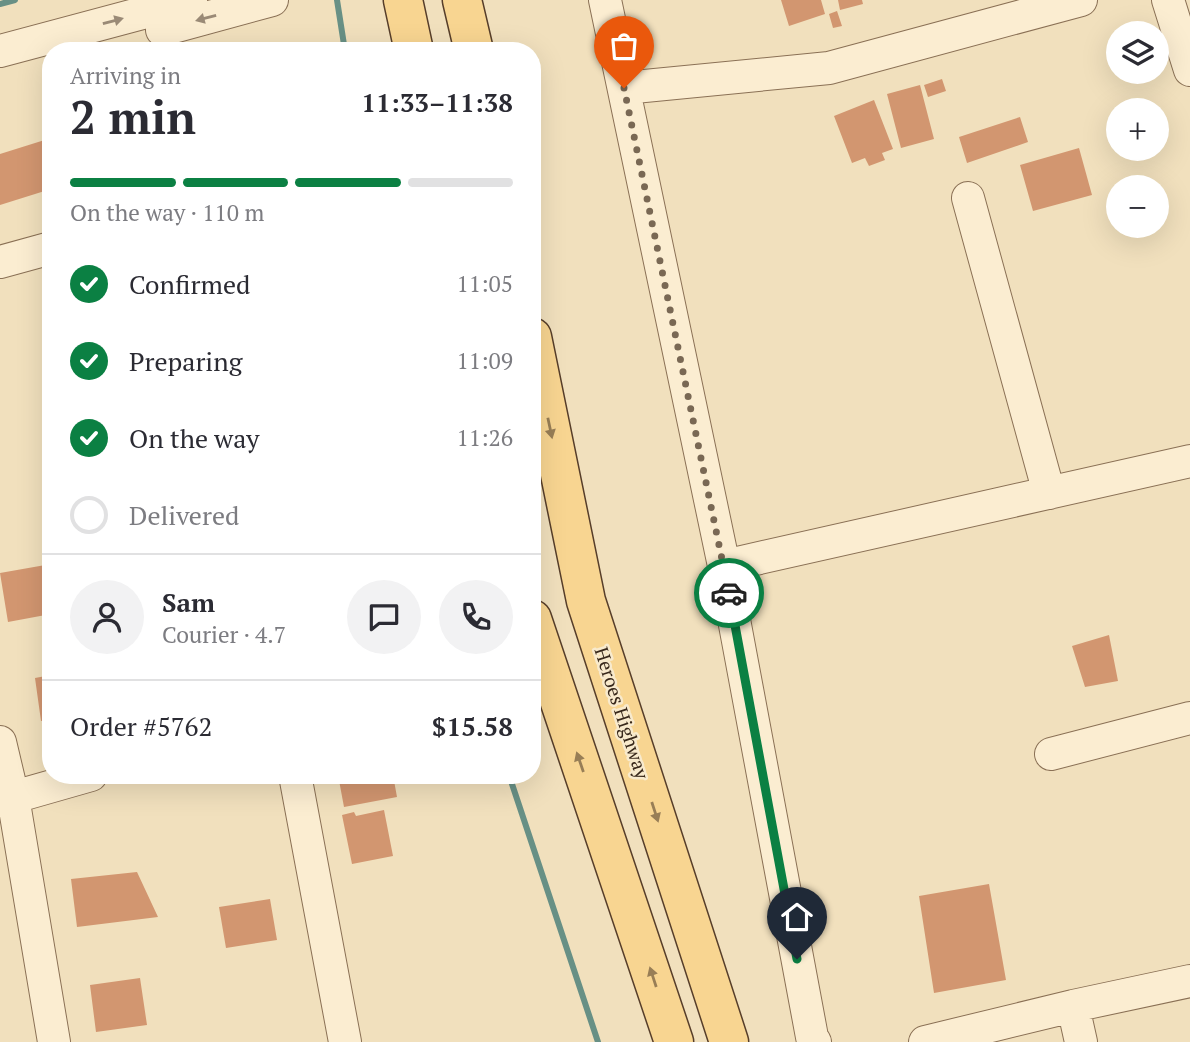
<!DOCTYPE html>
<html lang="en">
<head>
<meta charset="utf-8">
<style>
  body { margin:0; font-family:"PT Serif",serif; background:#f2f2f3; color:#2b2b33; height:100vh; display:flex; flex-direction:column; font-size:26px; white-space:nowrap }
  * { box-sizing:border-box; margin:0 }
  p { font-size:23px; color:#7c7c81 }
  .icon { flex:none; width:38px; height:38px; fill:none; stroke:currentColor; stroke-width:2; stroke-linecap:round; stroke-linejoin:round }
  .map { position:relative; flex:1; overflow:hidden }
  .details { position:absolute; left:42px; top:42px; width:499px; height:742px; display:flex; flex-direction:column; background:#fff; border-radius:28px; box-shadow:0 7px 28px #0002 }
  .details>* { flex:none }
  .tools { position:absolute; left:1106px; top:21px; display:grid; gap:14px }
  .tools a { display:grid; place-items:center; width:63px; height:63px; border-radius:50%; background:#fff; box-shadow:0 7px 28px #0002; font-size:35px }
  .pin { position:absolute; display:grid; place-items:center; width:60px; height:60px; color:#fff; margin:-72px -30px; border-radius:50% 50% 50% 0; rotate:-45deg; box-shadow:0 0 7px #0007 }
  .pin .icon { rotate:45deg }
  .courier { position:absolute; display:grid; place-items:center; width:70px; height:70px; margin:-35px; border:5px solid #0b8043; border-radius:50%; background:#fff; color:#222; box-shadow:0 2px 9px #0007 }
  .overview em { font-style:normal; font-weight:700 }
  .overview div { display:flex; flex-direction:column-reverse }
  .overview { display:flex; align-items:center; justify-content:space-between; height:119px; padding:0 28px }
  h1 { font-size:46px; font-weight:700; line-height:52px }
  .bar { display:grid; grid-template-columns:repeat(4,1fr); gap:10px 7px; align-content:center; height:84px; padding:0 28px }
  .bar i { height:9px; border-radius:5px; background:#e1e1e2 }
  .bar .current { background:#0b8043 }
  .bar p { grid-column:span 4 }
  .line { display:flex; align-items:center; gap:18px; padding:0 28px; border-top:2px solid #e1e1e2 }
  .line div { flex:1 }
  .round { display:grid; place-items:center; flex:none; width:74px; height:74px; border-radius:37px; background:#f2f2f3 }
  ol { padding:0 28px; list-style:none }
  li { display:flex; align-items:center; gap:21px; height:77px }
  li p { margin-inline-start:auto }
  li .icon { padding:7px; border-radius:50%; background:#0b8043; color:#fff; stroke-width:4 }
  li:last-child { color:#7c7c81 }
  li i { width:38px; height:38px; border:4px solid #e1e1e2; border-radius:50% }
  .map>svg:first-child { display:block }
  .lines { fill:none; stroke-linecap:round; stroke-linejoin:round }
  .stream { stroke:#689085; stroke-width:6 }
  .building { fill:#d29670 }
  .minor-casing { stroke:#8a7055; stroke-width:34 }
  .major-casing { stroke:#573e2a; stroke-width:41 }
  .minor { stroke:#fbedd1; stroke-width:32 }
  .major { stroke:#f8d591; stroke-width:38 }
  .oneway { fill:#9a8a76 }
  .oneway2 { fill:#987e56 }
  .done { stroke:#796854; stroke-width:7; stroke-dasharray:0 12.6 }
  .route { stroke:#0b8043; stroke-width:9 }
  .labels { text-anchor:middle; stroke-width:5; stroke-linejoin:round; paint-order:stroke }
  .street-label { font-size:19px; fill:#38281b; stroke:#f8eacd }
</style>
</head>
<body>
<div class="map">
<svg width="1190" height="1042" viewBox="0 0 1190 1042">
  <rect width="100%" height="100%" fill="#f1e0bd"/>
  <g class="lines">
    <!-- stream -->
    <path class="stream" d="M337 0 345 51
      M0 4 15 0
      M509 775 598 1042"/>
  </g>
  <!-- building -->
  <path class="building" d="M781 0H821L825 14 789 26Z
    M838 0H862L863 4 840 10Z
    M837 11 842 26 833 28 829 14Z
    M942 79 946 91 928 97 924 85Z
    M920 85 934 139 901 148 887 94Z
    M874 100 893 149 882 153 885 160 869 166 865 158 852 163 834 116Z
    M1020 117 1028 142 967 163 959 137Z
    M51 138V189L0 205V154Z
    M1079 148 1092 195 1033 211 1020 165Z
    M51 564V614L8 622 0 573Z
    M1109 635 1118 681 1085 687 1072 646Z
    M51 675V720L41 721 35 678Z
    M338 775H393L397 797 344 807Z
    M384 810 393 856 352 864 342 815 354 812 356 816Z
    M137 872 158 917 77 927 71 879Z
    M989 884 1006 980 934 993 919 896Z
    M270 899 277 940 226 948 219 907Z
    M140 978 147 1025 96 1032 90 985Z"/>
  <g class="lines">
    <defs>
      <path id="minor" d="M605 0 724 566 812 1037 815 1042
        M1168 0 1190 70
        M162 30 272 0
        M0 51 191 0
        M624 88 829 68 1081 0
        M968 198 1049 493
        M0 262 51 248
        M724 566 1190 461
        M0 742 13 797 54 1042
        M1051 754 1190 718
        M295 775 345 1042
        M0 801 91 775
        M1073 1006 1081 1042
        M925 1042 1073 1006 1190 981"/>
      <path id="major" d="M403 0 414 51
        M462 0 474 51
        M532 337 586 601 729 1042
        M532 619 674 1042"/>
    </defs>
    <!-- minor casing -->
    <use href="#minor" class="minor-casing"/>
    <!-- major casing -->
    <use href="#major" class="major-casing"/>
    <!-- minor -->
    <use href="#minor" class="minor"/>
    <!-- major -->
    <use href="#major" class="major"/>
  </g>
  <!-- one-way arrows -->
  <defs><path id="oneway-solid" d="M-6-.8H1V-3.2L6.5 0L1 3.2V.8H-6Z" transform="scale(1.75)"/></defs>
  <g class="oneway">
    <use href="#oneway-solid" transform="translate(206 18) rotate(165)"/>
    <use href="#oneway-solid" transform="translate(113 21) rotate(-15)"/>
  </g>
  <g class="oneway2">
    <use href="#oneway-solid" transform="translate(550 428) rotate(78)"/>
    <use href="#oneway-solid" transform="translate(580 762) rotate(-109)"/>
    <use href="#oneway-solid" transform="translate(655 812) rotate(72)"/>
    <use href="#oneway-solid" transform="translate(653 977) rotate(-108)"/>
  </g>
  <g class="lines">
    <!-- done -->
    <path class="done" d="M624 88 729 593"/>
    <!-- route -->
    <path class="route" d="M729 593 797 959"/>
  </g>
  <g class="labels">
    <!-- street labels -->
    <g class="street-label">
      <text transform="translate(622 713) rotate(72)" y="7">Heroes Highway</text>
    </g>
  </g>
</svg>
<div class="tools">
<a><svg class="icon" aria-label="layers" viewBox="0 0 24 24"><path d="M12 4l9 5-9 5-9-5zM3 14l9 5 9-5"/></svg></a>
<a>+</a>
<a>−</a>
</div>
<div class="pin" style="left:624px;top:88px;background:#ea580c"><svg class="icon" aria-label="bag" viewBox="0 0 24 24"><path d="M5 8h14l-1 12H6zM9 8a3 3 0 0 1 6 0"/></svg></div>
<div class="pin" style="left:797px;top:959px;background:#1f2937"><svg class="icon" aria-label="home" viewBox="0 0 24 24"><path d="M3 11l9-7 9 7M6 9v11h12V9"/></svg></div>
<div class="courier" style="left:729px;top:593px"><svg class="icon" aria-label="car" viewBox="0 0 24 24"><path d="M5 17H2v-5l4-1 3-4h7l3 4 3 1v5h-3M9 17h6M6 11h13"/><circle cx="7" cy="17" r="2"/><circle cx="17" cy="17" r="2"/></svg></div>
<section class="details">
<div class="overview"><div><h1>2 min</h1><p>Arriving in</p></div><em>11:33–11:38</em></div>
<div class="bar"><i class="current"></i><i class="current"></i><i class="current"></i><i></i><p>On the way · 110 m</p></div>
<ol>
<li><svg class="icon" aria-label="check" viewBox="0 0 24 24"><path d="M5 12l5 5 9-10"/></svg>Confirmed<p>11:05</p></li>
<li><svg class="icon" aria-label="check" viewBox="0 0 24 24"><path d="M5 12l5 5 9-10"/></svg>Preparing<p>11:09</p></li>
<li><svg class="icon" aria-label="check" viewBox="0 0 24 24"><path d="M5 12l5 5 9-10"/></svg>On the way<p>11:26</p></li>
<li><i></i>Delivered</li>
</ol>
<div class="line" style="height:126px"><a class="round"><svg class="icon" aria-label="person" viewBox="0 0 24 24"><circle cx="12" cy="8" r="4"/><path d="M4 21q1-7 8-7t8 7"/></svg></a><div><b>Sam</b><p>Courier · 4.7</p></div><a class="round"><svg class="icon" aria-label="chat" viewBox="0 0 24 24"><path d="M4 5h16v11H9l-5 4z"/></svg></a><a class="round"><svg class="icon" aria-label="phone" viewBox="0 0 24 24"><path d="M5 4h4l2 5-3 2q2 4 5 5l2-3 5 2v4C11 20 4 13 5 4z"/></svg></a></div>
<div class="line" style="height:91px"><div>Order #5762</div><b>$15.58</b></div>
</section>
</div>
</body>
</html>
